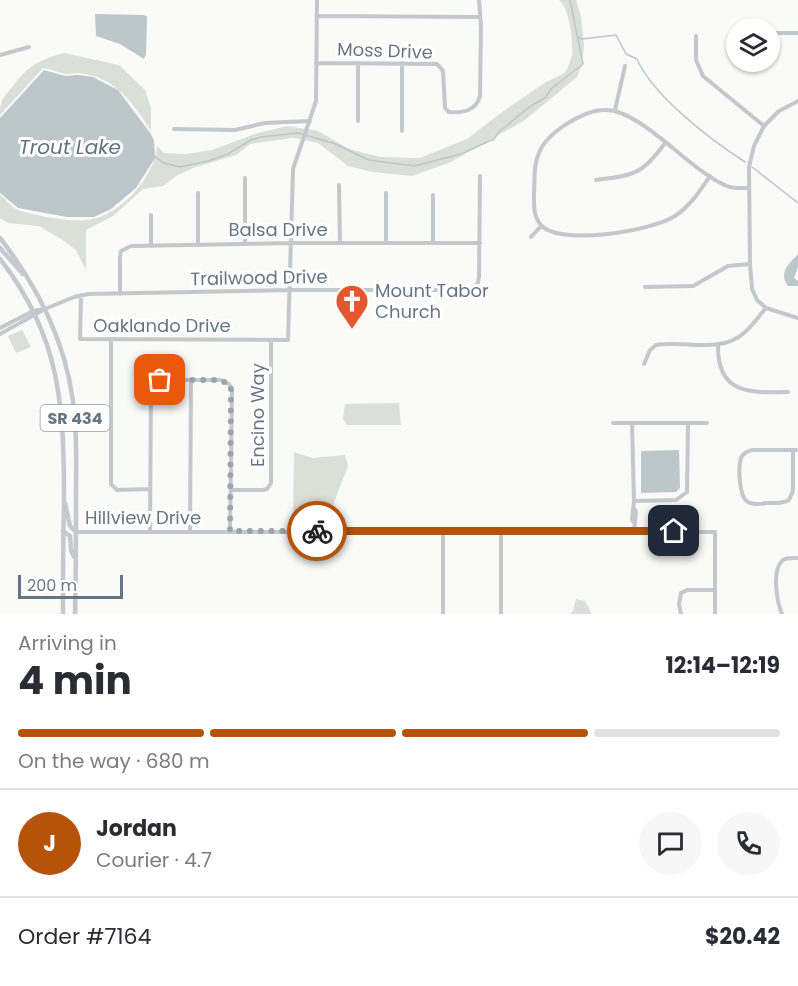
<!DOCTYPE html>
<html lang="en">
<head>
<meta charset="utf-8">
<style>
  body { margin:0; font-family:Poppins,sans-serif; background:#f7f7f7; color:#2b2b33; height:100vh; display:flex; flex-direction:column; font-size:22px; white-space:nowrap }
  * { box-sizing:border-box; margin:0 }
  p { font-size:20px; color:#7c7c81 }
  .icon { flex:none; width:33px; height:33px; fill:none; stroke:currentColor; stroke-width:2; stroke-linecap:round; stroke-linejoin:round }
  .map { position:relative; height:614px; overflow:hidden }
  .drawer { display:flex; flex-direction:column; background:#fff; flex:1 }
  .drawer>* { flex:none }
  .controls { position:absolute; left:726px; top:18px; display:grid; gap:12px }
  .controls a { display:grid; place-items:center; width:54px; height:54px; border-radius:50%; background:#fff; box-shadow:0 2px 4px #0004; font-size:30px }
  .scale { position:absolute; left:18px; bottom:15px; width:105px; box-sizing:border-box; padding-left:6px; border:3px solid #657683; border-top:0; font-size:16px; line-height:21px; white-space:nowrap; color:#657683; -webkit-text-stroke:4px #fff; paint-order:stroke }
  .pin { position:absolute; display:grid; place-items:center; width:51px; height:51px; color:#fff; margin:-26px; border-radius:12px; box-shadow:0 3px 9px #0006 }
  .courier { position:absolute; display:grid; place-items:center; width:60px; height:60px; margin:-30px; border:4px solid #b45309; border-radius:50%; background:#fff; color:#222; box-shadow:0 2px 8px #0007 }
  .overview em { font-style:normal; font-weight:700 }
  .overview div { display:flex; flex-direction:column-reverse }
  .overview { display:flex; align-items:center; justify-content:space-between; height:102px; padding:0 18px }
  h1 { font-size:39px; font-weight:700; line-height:45px }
  .bar { display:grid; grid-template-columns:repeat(4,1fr); gap:9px 6px; align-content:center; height:72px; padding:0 18px }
  .bar i { height:8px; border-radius:4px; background:#e1e1e2 }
  .bar .active { background:#b45309 }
  .bar p { grid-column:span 4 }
  .line { display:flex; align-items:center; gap:15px; padding:0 18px; border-top:2px solid #e1e1e2 }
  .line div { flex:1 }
  .round { display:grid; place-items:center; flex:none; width:63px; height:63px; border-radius:32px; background:#f7f7f7 }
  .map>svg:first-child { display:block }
  .green { fill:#dadfd7 }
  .water { fill:#bbc7cb }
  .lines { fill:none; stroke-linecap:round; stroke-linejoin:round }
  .stream { stroke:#bbc7cb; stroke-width:1.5 }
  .minor { stroke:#c3c8cc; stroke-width:4 }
  .major { stroke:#c3c9ce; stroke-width:4.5 }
  .done { stroke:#99a4ac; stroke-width:6; stroke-dasharray:0 10.8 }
  .route { stroke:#b45309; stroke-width:8 }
  .labels { text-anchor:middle; stroke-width:6; stroke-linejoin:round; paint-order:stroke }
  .shield { fill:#fff; stroke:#939fa8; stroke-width:1.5 }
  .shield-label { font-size:16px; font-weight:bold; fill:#657683 }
  .street-label { font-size:18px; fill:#657683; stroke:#fff }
  .poi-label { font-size:18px; fill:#657683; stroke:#fff; text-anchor:start }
  .water-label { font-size:20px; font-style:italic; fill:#60757c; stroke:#fff }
</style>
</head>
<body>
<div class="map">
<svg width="798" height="614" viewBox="0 0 798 614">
  <rect width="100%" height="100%" fill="#fafaf8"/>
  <!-- green -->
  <path class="green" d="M559 0H576L581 16 584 46 582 65 577 77 525 120 451 162 412 176 373 172 348 166 318 143 304 140 308 129 318 131 349 149 380 157 420 158 467 139 505 110 546 82 565 73C568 67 571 60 572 55 573 40 570 9 559 0Z
    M64 53 119 65 145 90 151 108V131C135 106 117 79 85 74 79 72 73 74 66 74 59 73 51 69 43 68L0 115C0 100 3 98 13 86 29 65 39 60 64 53Z
    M288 126 305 129 300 139 292 138 250 144 236 155 193 168 176 176 163 186 143 189 113 216 86 230V270L76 250 61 239 39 226 8 223 0 218V195C6 199 11 207 18 210 35 216 70 222 88 220 120 216 155 177 157 146L164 153 186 154 212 150 258 133Z
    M22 330 31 347 16 353 8 336Z
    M399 403 401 425H347L343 419 345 404Z
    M294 452 313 458 345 455 348 466 333 505 330 529H293Z
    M576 599 585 601 592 614H570L573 611Z"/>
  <!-- water -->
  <path class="water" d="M95 14 144 15 147 17 146 54 144 59 120 44 96 36Z
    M44 70 65 76 78 75 93 77 118 90 151 134 154 141 155 158 136 188 111 209 94 217H67L18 208 0 193V118Z
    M798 254V267L794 278 798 281V286H788C778 273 789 264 798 254Z
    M679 450 680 488 676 492 641 493V451Z"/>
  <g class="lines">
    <!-- stream -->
    <path class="stream" d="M578 37 582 39 616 35 626 54 637 59C653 96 711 140 745 162
      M154 156 164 163 180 167 208 161 228 154 251 140 261 137 298 133 333 143 369 160 414 166 461 154 494 139 499 132 528 108 546 97 551 89 583 64 570 0
      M752 167 798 203"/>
    <!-- minor -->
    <path class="minor" d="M317 16 480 17
      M770 33H798
      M696 36V60L703 76 764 126
      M0 55 29 47
      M316 63 437 64 443 71 445 108 449 112C463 113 476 111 480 96L481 27 479 0
      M402 63V131
      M798 101 779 111 764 126 754 146 749 167 750 264 752 289 757 300 766 308 798 318
      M615 110 625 66
      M358 121V63
      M174 129 235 130 265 123 310 121
      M710 176C700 191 690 206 675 216 652 231 557 247 540 224 533 215 534 203 534 193 535 180 533 165 539 153 547 132 584 110 605 110 641 109 692 173 727 186 734 189 741 188 749 188
      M596 180C634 175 642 175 665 143
      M339 185 340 243
      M151 215V245
      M531 237 541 226
      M245 243V178
      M386 243V193
      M433 243V195
      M198 245V193
      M645 287 693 286 728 266 750 264
      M120 294V257L121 251 131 246 292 243H480
      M81 295 80 339 288 340 293 169 316 101 317 0
      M0 328 33 311 44 309
      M0 334 45 309 74 297 88 294 289 290H470L478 283 479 277 480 176
      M111 339V484L117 490 150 489
      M718 345C717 394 749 393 788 392
      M644 364 650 350 656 345C685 340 720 354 744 333 752 326 759 316 766 308
      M613 423H707
      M632 423 634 501
      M793 450V491L789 500C782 504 775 503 767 503 761 504 753 505 748 502 739 498 738 467 741 458 743 453 747 452 752 450H798
      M231 490H263L267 489 271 483V340
      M634 508 636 512 634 531
      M634 523 632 520 634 501 676 500 687 492 688 423
      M150 531 151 385 160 380H221L229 384 232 390 230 532
      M190 531 191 380
      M443 531V614
      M76 532H715V614
      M501 614V530
      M681 614 679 604 681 593 687 590H715
      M782 614C777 602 771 570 783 560 788 557 793 558 798 558"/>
    <!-- major -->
    <path class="major" d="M0 238C42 292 71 353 75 422 77 448 76 474 76 500 76 538 76 576 75 614
      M0 248 23 274
      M0 259C62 338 64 409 64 504 63 541 63 577 63 614
      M65 503 70 526 76 532
      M63 531 70 536 71 550 74 557"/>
  </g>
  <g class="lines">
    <!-- done -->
    <path class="done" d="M160 380H221L231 386 230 531H317"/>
    <!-- route -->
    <path class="route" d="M317 531H674"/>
  </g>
  <!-- icons -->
  <defs>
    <symbol id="church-pin" viewBox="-11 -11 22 30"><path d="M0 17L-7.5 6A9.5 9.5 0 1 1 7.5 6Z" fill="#e4572e" stroke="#fff"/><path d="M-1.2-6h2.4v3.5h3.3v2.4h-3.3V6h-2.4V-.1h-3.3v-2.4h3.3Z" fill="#fff"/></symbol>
  </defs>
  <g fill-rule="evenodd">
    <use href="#church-pin" x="333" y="282" width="38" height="52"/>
  </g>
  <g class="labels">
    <!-- shield labels -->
    <rect class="shield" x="40.5" y="405" width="69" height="26" rx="4.5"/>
    <g class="shield-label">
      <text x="75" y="424">SR 434</text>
    </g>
    <!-- street labels -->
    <g class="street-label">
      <text transform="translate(385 51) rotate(2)" y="6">Moss Drive</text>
      <text x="278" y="236">Balsa Drive</text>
      <text transform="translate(259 278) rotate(-1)" y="6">Trailwood Drive</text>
      <text x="162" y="332">Oaklando Drive</text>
      <text transform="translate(258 415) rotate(-90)" y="6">Encino Way</text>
      <text x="143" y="524">Hillview Drive</text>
    </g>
    <!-- poi labels -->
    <g class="poi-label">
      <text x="375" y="297">Mount Tabor<tspan x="375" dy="21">Church</tspan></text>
    </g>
    <!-- water labels -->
    <g class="water-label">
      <text x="70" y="154">Trout Lake</text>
    </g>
  </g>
</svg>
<div class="controls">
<a><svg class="icon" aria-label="layers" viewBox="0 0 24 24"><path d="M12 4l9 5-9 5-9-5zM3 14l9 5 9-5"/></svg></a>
</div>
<div class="scale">200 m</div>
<div class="pin" style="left:160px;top:380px;background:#ea580c"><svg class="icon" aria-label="bag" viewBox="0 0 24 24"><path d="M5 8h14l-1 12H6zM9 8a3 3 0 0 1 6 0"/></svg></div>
<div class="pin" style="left:674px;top:531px;background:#1f2937"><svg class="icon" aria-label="home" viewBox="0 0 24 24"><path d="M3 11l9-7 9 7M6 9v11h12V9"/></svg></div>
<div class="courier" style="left:317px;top:531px"><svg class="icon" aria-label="bike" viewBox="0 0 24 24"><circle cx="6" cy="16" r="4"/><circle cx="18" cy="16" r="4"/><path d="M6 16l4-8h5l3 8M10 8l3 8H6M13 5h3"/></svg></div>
</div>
<section class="drawer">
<div class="overview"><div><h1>4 min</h1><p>Arriving in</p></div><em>12:14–12:19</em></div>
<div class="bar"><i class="active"></i><i class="active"></i><i class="active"></i><i></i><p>On the way · 680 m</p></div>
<div class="line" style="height:108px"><b class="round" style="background:#b45309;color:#fff">J</b><div><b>Jordan</b><p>Courier · 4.7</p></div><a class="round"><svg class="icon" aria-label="chat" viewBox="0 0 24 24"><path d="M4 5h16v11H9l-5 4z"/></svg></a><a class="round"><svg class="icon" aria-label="phone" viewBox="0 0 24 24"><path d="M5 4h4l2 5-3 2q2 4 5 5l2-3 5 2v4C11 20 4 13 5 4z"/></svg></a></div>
<div class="line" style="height:78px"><div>Order #7164</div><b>$20.42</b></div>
</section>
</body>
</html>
